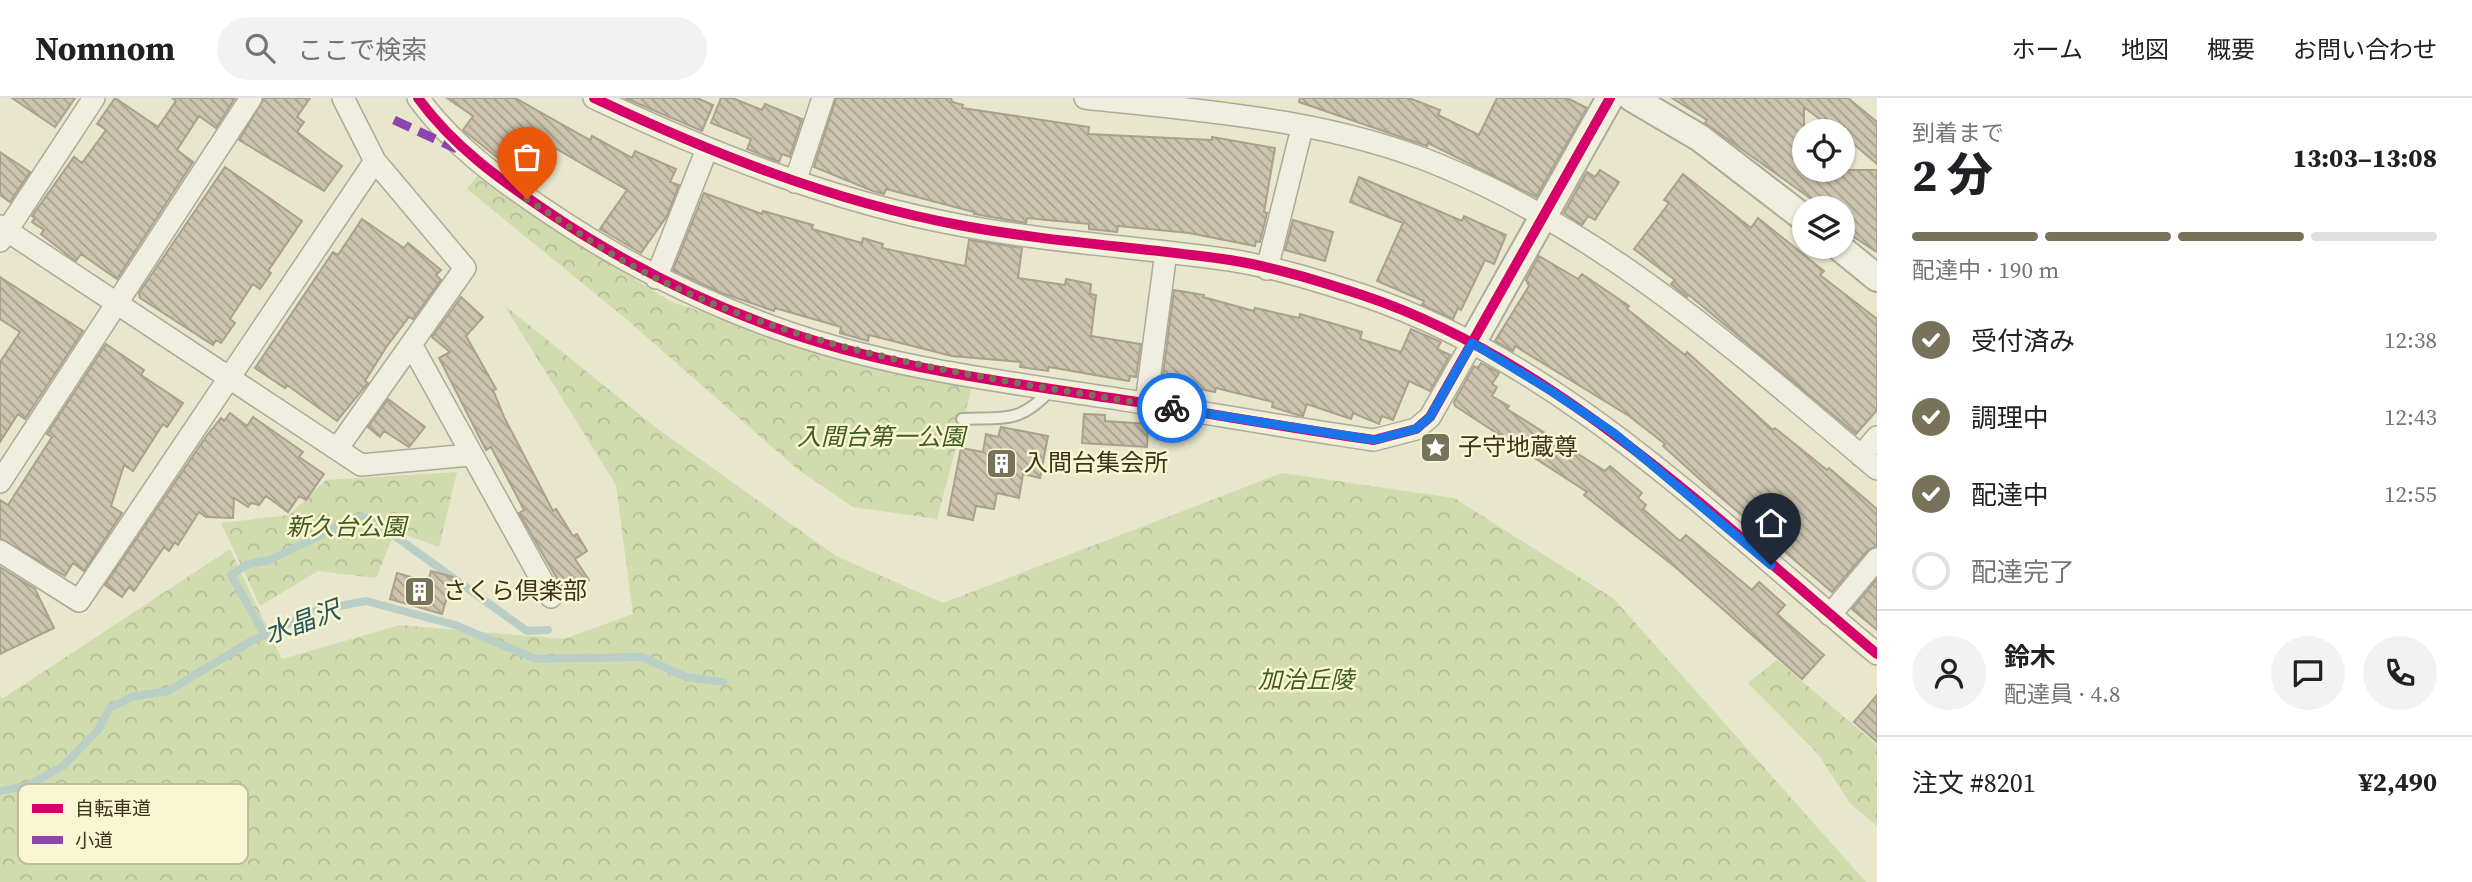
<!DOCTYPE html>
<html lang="ja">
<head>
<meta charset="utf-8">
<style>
  body { margin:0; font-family:"Source Serif 4","Noto Sans JP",serif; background:#f2f2f2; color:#202124; height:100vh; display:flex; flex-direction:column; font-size:26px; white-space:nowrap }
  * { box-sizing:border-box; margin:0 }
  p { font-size:23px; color:#757577 }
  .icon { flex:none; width:38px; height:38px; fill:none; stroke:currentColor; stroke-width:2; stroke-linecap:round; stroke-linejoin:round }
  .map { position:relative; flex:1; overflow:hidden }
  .details { display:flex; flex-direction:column; background:#fff; width:595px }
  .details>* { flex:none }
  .tools { position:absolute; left:1792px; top:21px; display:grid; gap:14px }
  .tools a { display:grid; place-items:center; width:63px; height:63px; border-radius:50%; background:#fff; box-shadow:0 2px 5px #0004; font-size:35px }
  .pin { position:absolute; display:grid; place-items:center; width:60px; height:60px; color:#fff; margin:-72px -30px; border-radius:50% 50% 50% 0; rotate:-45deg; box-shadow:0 0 7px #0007 }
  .pin .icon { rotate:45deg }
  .courier { position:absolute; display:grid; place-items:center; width:70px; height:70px; margin:-35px; border:5px solid #1a73e8; border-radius:50%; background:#fff; color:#222; box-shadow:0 2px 9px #0007 }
  .headline em { font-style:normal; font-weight:800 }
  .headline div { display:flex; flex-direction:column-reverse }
  .headline { display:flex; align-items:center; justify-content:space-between; height:119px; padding:0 35px }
  h1 { font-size:46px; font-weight:800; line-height:52px }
  .bar { display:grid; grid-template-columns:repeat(4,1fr); gap:10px 7px; align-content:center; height:84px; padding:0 35px }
  .bar i { height:9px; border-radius:5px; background:#e0e0e0 }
  .bar .on { background:#79725b }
  .bar p { grid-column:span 4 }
  .line { display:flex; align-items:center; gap:18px; padding:0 35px; border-top:2px solid #e0e0e0 }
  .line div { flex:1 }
  .round { display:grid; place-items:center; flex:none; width:74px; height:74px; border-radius:37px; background:#f2f2f2 }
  ol { padding:0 35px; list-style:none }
  li { display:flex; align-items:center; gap:21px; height:77px }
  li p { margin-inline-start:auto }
  li .icon { padding:7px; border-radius:50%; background:#79725b; color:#fff; stroke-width:4 }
  li:last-child { color:#757577 }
  li i { width:38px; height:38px; border:4px solid #e0e0e0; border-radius:50% }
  header { display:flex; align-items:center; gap:42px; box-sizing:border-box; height:98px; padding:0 35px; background:#fff; border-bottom:2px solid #e0e0e0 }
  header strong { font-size:33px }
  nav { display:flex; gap:38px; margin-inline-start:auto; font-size:24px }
  .search { width:490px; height:63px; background:#f2f2f2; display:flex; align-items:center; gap:18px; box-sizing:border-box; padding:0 24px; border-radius:38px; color:#757577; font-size:26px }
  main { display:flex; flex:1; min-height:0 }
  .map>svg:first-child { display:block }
  .forest { fill:url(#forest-crowns) }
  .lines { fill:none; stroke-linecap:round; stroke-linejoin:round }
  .stream { stroke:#b9cfc5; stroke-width:8 }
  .building { fill:url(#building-back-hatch); stroke:#a9a18c; stroke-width:2 }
  .service-casing { stroke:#adaa96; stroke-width:14 }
  .minor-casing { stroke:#adaa96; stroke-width:24 }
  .tertiary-casing { stroke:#adaa96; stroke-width:30 }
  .service { stroke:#efeee0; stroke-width:10 }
  .minor { stroke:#efeee0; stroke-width:21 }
  .tertiary { stroke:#efeee0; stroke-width:26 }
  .quiet { stroke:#8e44ad; stroke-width:9; stroke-dasharray:18 9; stroke-linecap:butt }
  .cycleway-casing { stroke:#f9f6d3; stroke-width:15 }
  .cycleway { stroke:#d6006c; stroke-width:10 }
  .done { stroke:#79725b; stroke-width:7; stroke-dasharray:0 12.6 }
  .route { stroke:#1a73e8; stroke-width:9 }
  .labels { text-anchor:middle; stroke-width:5; stroke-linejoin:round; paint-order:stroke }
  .park-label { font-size:24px; font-style:italic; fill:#415c21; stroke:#f9f6d3 }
  .poi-label { font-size:24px; fill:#3d331d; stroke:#f9f6d3; text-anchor:start }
  .water-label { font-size:26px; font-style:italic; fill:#2a575f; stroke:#f9f6d3 }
  .key { fill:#f9f6d3; stroke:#c1bc9c; stroke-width:2 }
  .key-label { font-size:19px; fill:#3d331d }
</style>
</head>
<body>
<header>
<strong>Nomnom</strong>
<div class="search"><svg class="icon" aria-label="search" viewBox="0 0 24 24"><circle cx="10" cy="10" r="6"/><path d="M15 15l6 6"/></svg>ここで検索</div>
<nav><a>ホーム</a><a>地図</a><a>概要</a><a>お問い合わせ</a></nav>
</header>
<main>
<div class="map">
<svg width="1877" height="784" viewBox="0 0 1877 784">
  <defs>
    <pattern id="forest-crowns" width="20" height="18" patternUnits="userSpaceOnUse" patternTransform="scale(1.75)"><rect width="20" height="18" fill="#d1dcae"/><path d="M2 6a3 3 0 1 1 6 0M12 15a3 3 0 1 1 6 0" fill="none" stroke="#b4bd95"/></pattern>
    <pattern id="building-back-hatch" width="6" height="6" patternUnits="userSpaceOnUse" patternTransform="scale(1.75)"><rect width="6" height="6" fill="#ccc4ae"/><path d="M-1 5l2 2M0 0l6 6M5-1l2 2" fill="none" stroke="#a7a08d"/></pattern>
  </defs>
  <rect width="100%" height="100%" fill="#e8e6cd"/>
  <!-- forest -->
  <path class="forest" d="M481 73 581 148 670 203 761 234 973 285 937 421 853 409 796 370 625 220 467 91Z
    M504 207 659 332 836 458 943 505 1282 375 1454 400 1614 501 1866 784H0V598L2 601 230 451 282 561 400 527 564 541 633 516 616 387Z
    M457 374 439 449 395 433 376 480 318 473 260 508 221 425 289 417 326 382Z
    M1777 562 1877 647V728L1850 705 1818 656 1748 585Z"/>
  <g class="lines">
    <!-- stream -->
    <path class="stream" d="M265 537 231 477 246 467 272 461 357 419 371 421 527 533 548 532
      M0 693 29 687 63 668 97 633 110 610 131 599 168 593 253 542 318 512 366 503 455 527 536 561 642 559 686 579 723 584"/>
  </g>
  <!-- building -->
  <path class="building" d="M12 0H75L55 29Z
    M115 0 158 29 176 3 172 0H235L216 30 199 18 177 52 193 64 117 181 81 156 76 163 70 159 41 136 44 132 32 124 35 120 32 118 74 59 82 65 106 32 97 26Z
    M264 0H310L297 19 304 24 297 34 342 68 324 93 239 42Z
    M447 0H515L590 42 592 38 632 60 635 53 676 71 670 84 679 87 667 118 641 155 636 152 600 131 627 92 555 50 529 85 463 32 473 18Z
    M625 0H697L713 7 702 33Z
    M721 0H732L762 12 765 6 802 21 790 59 782 56 779 64 747 51 751 41 711 25Z
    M836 0H951L952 4 963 7 962 10 1089 29 1088 36 1212 42V39L1275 50 1264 114 1267 115 1260 144 1256 143 1255 148 1189 135 1118 128 1117 134 1089 131V126L1027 120 1026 125 974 116V114L886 91 884 96 873 93 814 69Z
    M1300 0H1409L1440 12 1438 17 1479 37 1497 0H1567L1587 10 1536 99 1428 45 1427 48 1299 4Z
    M1672 0H1848L1877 24V66L1843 37V33H1835L1804 9V72H1877V154L1843 132V110H1824L1705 25 1707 22Z
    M0 54 30 74 10 104 0 97Z
    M225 69 302 123 268 173 271 175 260 191 253 186 230 221 235 225 221 245 216 242 213 247 140 200 139 195Z
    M1600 72 1619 84 1595 122 1588 118 1582 127 1564 115 1587 74 1595 79Z
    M1683 76 1751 130 1758 120 1824 173 1820 177 1877 221V312L1856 336 1689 197 1687 199 1671 186 1675 182 1634 151 1669 105 1664 102Z
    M1359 79 1462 123 1464 118 1506 137 1494 166 1485 162 1461 212 1458 210 1453 221 1422 207 1424 203 1377 183 1403 125 1350 104Z
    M704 95 762 116 763 113 813 127 812 131 862 145 863 140 883 146 882 150 965 168 969 142 1022 150 1018 180 1065 187 1066 181 1091 186 1090 196 1096 197 1091 238 1141 246 1136 279 1130 278 1129 283 1049 269 1048 273 1020 269 1021 264 952 258 869 237 868 243 840 235 841 229 775 210 774 213 719 194 673 172Z
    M362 121 404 150 408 145 441 172 436 177 441 182 413 221 409 219 387 248 365 283 368 285 337 323 287 287 285 290 255 270 333 154 338 157Z
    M1293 122 1333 134 1325 163 1285 152Z
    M1539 158 1578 181 1582 176 1629 208 1627 211 1685 257 1687 254 1773 332 1775 330 1827 372 1829 370 1877 411V448L1867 453 1832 494 1704 385 1663 348 1665 346 1629 318 1515 248 1513 253 1495 243 1529 188 1526 182Z
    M0 179 83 233 25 321 18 316 0 344V264L20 234 0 221Z
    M1174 192 1204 197 1203 199 1254 213 1255 210 1299 220 1300 216 1362 234 1360 241 1401 254 1411 231 1441 244 1437 251 1450 257 1430 293 1409 283 1393 322 1382 318 1379 326 1353 315 1351 321 1307 306 1303 318 1298 317 1272 309 1273 304 1216 290 1215 294 1162 284Z
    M461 199 483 219 466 238 496 291 493 292 504 319 553 413 556 411 573 438 577 436 587 453 575 461 589 482 566 496 519 415 524 412 491 349 486 352 439 260 450 254 432 239Z
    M106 246 144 272 141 277 183 305 167 329 163 326 133 373 124 367 111 408 122 415 84 473 73 465 65 478 0 440V402L8 407 52 339 47 336Z
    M1481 265 1499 275 1492 286 1497 289 1492 298 1509 308 1507 311 1605 373 1610 368 1642 395 1638 400 1646 407 1643 411 1680 443 1686 437 1752 492 1759 484 1785 507 1777 516 1824 557 1802 581 1674 468 1584 397 1587 394 1455 308 1454 304 1474 268 1478 270Z
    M388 301 425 329 409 349 384 333 380 339 368 329Z
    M230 315 247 328 253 319 303 354 299 359 324 376 306 402 299 398 288 414 266 398 259 407 251 405 248 409 234 400 233 420 206 419 199 414 178 447 175 444 169 453 164 449 134 493 129 489 122 499 105 487 205 340 221 320 224 323Z
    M1084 316 1105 317V323L1148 326 1147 349 1082 345Z
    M1001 329 1048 338 1040 380 1023 376 1019 400 997 395 994 411 976 408 973 422 948 417 961 350 983 354 986 336 998 339Z
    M0 469 35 491 54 530 0 556Z
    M431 473 453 479 442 516 390 501 397 475 428 484Z
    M1877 481V532L1852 511Z
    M1877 597V644L1854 624Z"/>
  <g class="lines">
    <defs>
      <path id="service" d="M962 321C1004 319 1021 326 1051 291"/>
      <path id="minor" d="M418 0C453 48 499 81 548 114 619 162 693 200 773 229 885 270 1007 284 1124 302 1207 315 1290 330 1374 342L1416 331 1430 319 1472 245
        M594 0C711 55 831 103 959 127 1048 144 1140 149 1230 162 1274 169 1319 183 1362 197 1558 262 1721 426 1877 556
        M1085 0C1203 13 1328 21 1439 67 1607 136 1740 256 1877 371
        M795 84 823 0
        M0 128 361 367 470 357
        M0 143 94 0
        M1267 171 1302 30
        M656 180 707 51
        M412 248 551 499
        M1146 305 1166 154
        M337 351 465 170 375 63 343 0
        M1861 358 1877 339
        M0 384 251 0
        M0 453 79 503 375 63
        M1830 517 1877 461"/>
      <path id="tertiary" d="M1632 0 1700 40 1804 120
        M1839 149 1877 180
        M1472 245 1610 0"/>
    </defs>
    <!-- service casing -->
    <use href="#service" class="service-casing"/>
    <!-- minor casing -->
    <use href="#minor" class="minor-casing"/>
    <!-- tertiary casing -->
    <use href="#tertiary" class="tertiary-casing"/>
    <!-- service -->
    <use href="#service" class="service"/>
    <!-- minor -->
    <use href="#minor" class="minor"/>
    <!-- tertiary -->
    <use href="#tertiary" class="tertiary"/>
    <!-- quiet -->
    <path class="quiet" d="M394 22 457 51"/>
    <defs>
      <path id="cycleway" d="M418 0C453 48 499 81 548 114 619 162 693 200 773 229 885 270 1007 284 1124 302 1207 315 1290 330 1374 342L1416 331 1430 319 1610 0
        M594 0C711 55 831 103 959 127 1048 144 1140 149 1230 162 1274 169 1319 183 1362 197 1558 262 1721 426 1877 556"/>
    </defs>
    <!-- cycleway casing -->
    <use href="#cycleway" class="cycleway-casing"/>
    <!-- cycleway -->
    <use href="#cycleway" class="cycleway"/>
  </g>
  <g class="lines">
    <!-- done -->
    <path class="done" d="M527 101C569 128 609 157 654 179 817 260 995 281 1172 310"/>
    <!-- route -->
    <path class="route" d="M1172 310 1374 342 1416 331 1430 319 1472 245 1551 293 1614 335 1771 467"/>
  </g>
  <!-- icons -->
  <defs>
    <symbol id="sight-square" viewBox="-11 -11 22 22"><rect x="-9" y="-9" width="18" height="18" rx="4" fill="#79725b" stroke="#f9f6d3"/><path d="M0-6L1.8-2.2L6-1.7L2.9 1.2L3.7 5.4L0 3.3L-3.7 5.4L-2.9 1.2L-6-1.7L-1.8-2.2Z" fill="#fff"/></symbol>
    <symbol id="building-square" viewBox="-11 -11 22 22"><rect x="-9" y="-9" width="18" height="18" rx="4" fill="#79725b" stroke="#f9f6d3"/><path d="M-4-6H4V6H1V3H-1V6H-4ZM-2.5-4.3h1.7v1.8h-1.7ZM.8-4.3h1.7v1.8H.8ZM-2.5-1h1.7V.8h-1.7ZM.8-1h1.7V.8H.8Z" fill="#fff"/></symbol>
  </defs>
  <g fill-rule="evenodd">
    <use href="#sight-square" x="1418" y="332" width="35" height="35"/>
    <use href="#building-square" x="984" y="348" width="35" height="35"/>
    <use href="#building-square" x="402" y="476" width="35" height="35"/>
  </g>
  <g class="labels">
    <!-- park labels -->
    <g class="park-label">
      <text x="881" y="347">入間台第一公園</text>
      <text x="346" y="437">新久台公園</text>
      <text x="1306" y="590">加治丘陵</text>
    </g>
    <!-- poi labels -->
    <g class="poi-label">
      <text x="1458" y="357">子守地蔵尊</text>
      <text x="1024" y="373">入間台集会所</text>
      <text x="443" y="501">さくら倶楽部</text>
    </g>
    <!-- water labels -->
    <g class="water-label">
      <text transform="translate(302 524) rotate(-20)" y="9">水晶沢</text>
    </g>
  </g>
  <!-- legend -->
  <rect x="18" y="686" width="230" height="80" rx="10" class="key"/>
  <rect x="32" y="706" width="31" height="9" fill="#d6006c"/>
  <rect x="32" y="738" width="31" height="8" fill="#8e44ad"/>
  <g class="key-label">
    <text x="75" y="717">自転車道</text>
    <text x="75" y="749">小道</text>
  </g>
</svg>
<div class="tools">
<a><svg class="icon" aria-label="locate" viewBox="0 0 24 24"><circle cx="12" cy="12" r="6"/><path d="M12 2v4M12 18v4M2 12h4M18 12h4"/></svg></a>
<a><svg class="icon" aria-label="layers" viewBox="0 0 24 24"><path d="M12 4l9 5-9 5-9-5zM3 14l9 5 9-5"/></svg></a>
</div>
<div class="pin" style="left:527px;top:101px;background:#ea580c"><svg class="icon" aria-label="bag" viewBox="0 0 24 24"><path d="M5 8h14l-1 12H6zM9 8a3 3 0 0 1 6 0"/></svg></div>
<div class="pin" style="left:1771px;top:467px;background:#1f2937"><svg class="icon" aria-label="home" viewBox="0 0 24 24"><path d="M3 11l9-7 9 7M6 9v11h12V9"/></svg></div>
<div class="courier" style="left:1172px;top:310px"><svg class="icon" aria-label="bike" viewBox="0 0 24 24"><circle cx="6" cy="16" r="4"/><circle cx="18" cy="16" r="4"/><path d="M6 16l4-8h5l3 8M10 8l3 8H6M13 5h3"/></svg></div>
</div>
<section class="details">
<div class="headline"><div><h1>2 分</h1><p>到着まで</p></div><em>13:03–13:08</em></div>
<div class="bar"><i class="on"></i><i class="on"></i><i class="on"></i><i></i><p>配達中 · 190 m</p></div>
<ol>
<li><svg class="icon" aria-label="check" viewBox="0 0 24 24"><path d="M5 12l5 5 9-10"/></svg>受付済み<p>12:38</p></li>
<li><svg class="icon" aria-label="check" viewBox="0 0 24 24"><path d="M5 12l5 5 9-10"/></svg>調理中<p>12:43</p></li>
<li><svg class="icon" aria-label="check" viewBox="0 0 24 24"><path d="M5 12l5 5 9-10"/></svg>配達中<p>12:55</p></li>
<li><i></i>配達完了</li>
</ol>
<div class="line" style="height:126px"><a class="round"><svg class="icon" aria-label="person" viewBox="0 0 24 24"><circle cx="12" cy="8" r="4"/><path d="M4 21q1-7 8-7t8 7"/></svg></a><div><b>鈴木</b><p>配達員 · 4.8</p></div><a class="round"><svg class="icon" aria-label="chat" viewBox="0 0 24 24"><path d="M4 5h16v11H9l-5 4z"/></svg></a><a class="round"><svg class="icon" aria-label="phone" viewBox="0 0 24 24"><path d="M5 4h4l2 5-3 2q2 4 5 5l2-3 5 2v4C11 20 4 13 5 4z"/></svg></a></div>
<div class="line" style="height:91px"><div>注文 #8201</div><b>¥2,490</b></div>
</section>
</main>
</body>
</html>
